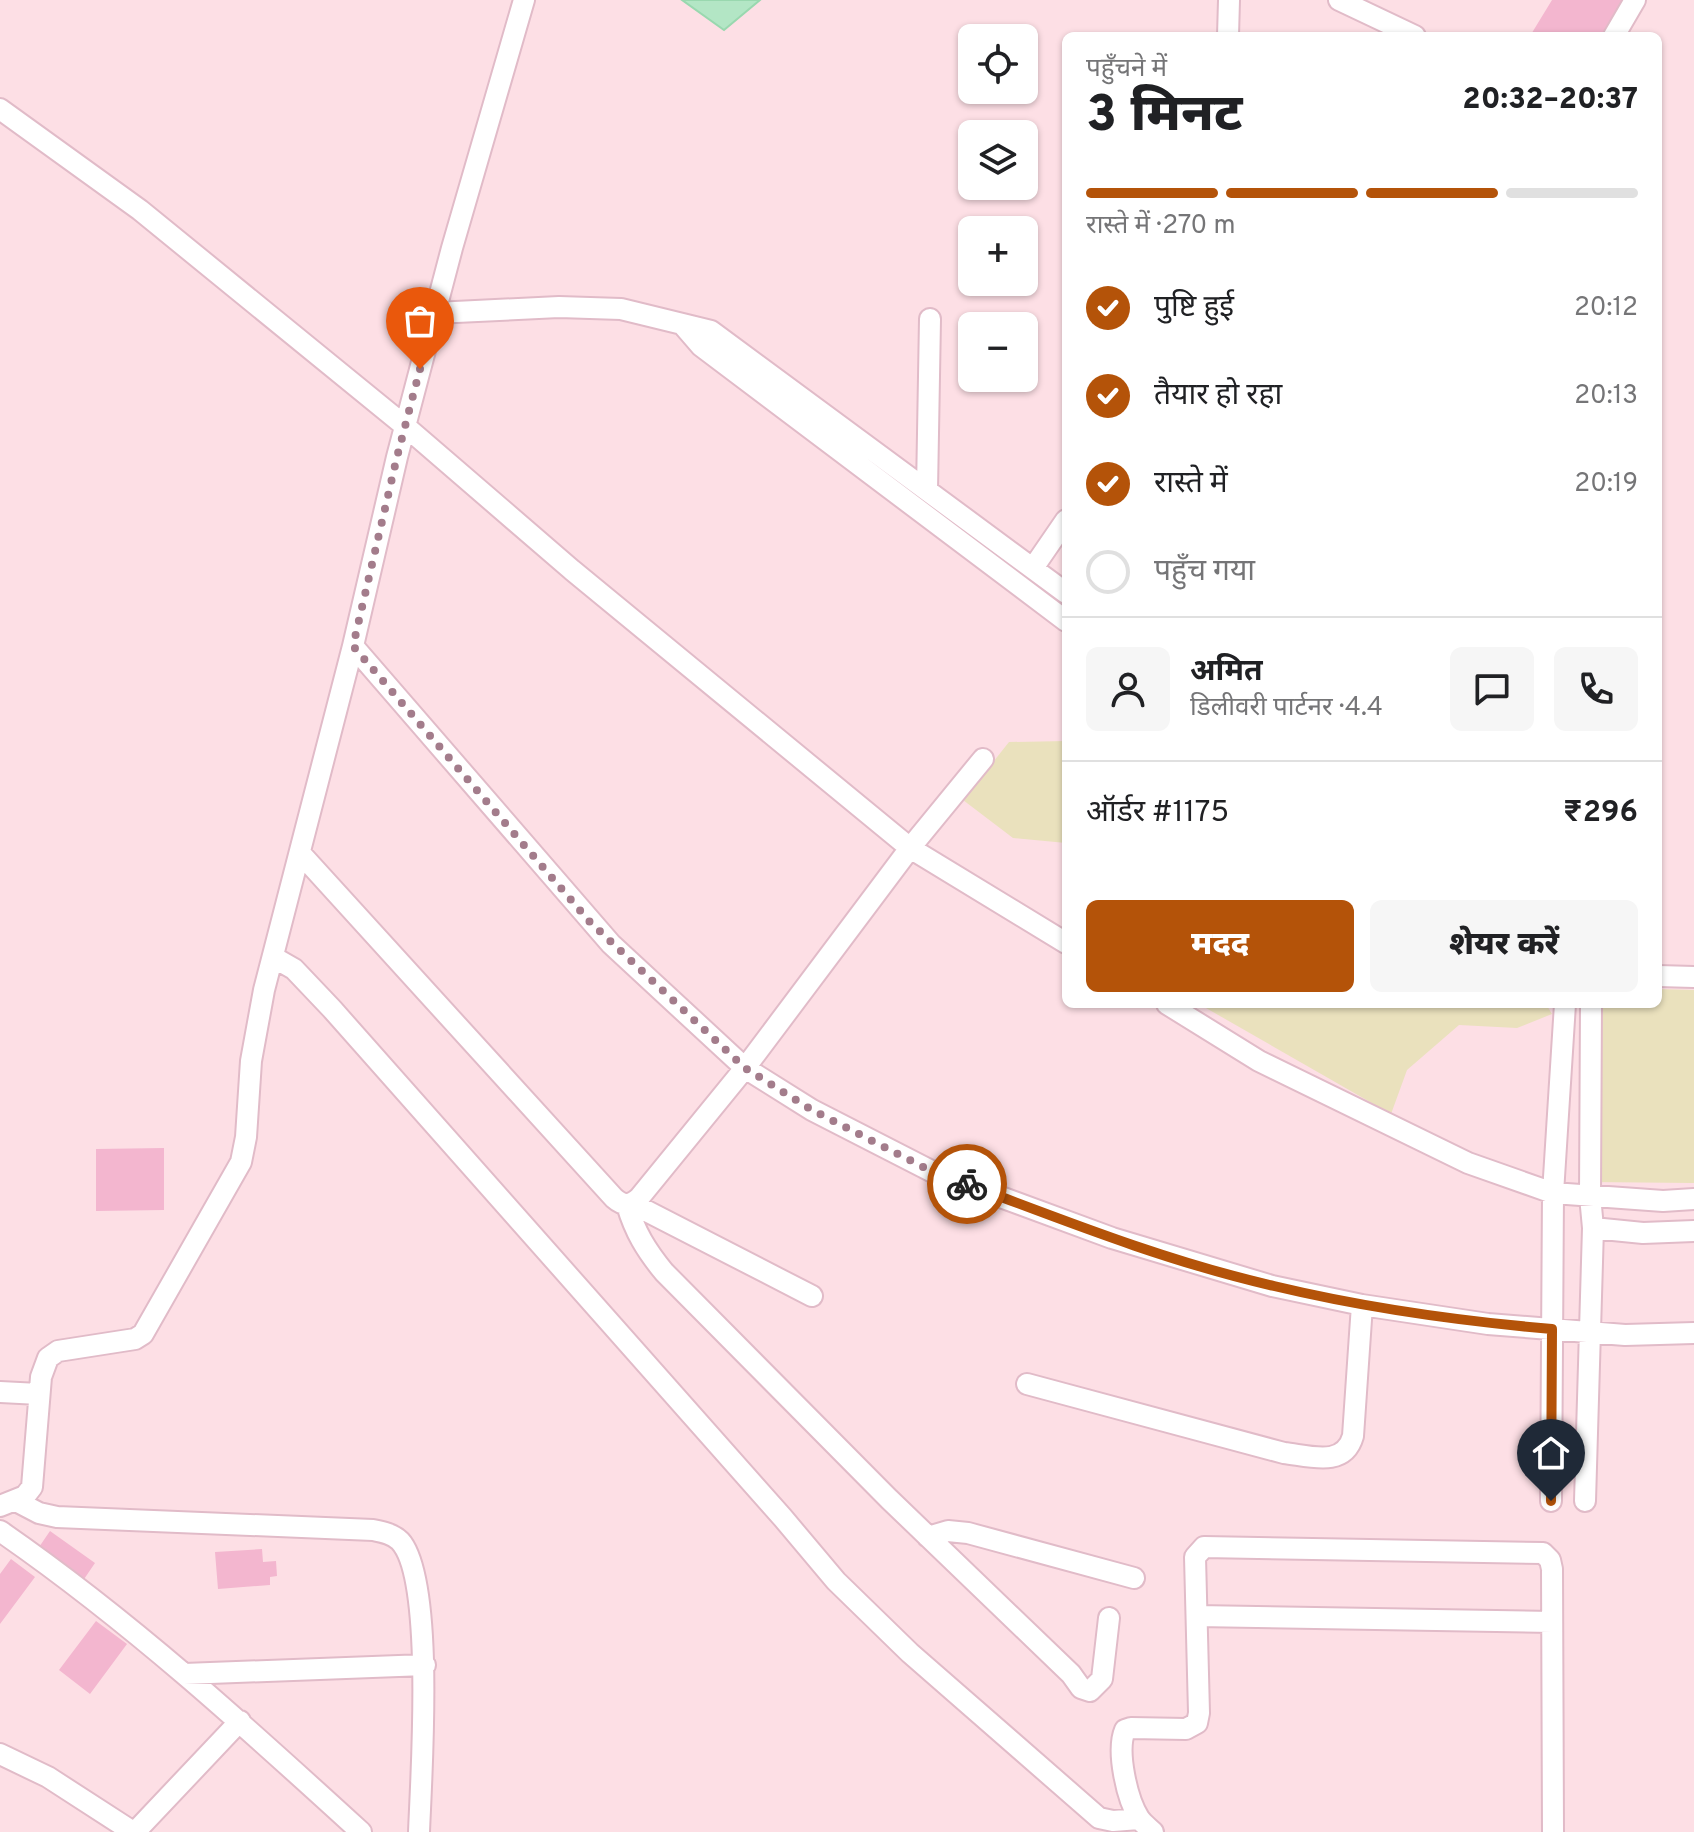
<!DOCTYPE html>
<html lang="hi">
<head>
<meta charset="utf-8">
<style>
  body { margin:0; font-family:Overpass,"Noto Sans Devanagari",sans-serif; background:#f6f6f6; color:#202124; height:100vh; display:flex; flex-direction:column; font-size:30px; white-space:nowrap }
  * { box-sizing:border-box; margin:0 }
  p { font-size:26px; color:#757577 }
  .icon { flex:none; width:44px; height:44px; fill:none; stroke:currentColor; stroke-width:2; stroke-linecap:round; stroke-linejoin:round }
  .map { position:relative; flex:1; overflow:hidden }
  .details { position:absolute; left:1062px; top:32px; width:600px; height:976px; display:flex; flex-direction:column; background:#fff; border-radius:12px; box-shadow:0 2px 6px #0004 }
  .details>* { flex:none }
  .buttons { position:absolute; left:958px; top:24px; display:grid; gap:16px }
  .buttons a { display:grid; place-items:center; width:80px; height:80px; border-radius:12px; background:#fff; box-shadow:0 2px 6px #0004; font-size:40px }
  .pin { position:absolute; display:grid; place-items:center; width:68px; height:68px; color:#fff; margin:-82px -34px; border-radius:50% 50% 50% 0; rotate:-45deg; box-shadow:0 0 8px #0007 }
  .pin .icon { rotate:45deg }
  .courier { position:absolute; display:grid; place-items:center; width:80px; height:80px; margin:-40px; border:6px solid #b45309; border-radius:50%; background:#fff; color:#222; box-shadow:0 2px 10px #0007 }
  .summary em { font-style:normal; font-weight:800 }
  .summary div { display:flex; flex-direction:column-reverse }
  .summary { display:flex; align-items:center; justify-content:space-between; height:136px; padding:0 24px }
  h1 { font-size:52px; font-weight:800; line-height:60px }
  .bar { display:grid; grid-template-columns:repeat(4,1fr); gap:12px 8px; align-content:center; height:96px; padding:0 24px }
  .bar i { height:10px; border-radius:6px; background:#e0e0e0 }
  .bar .active { background:#b45309 }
  .bar p { grid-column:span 4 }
  .line { display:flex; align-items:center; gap:20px; padding:0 24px; border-top:2px solid #e0e0e0 }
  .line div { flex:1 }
  .round { display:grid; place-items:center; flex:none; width:84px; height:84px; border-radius:12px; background:#f6f6f6 }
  ol { padding:0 24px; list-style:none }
  li { display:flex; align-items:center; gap:24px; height:88px }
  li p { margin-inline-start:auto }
  li .icon { padding:8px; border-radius:50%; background:#b45309; color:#fff; stroke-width:4 }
  li:last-child { color:#757577 }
  li i { width:44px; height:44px; border:4px solid #e0e0e0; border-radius:50% }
  .primary-button { display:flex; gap:16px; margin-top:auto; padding:16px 24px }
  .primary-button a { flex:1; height:92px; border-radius:12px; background:#b45309; color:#fff; font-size:32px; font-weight:800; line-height:92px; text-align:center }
  .primary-button a+a { background:#f6f6f6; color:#202124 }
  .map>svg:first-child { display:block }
  .green { fill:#eae1bd }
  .water { fill:#b3e6c5; stroke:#99d8af; stroke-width:2 }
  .building { fill:#f3b6cf }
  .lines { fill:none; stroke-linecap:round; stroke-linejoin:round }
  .street-casing { stroke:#e1bbc8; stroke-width:24 }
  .street { stroke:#fff; stroke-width:20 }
  .done { stroke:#a37c8b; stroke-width:8; stroke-dasharray:0 14.4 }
  .route { stroke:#b45309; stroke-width:10 }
</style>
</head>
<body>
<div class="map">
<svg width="1694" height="1832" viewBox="0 0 1694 1832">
  <rect width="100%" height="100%" fill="#fddfe5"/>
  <!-- green -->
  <path class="green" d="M1066 741V843L1013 838 963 800 1009 742Z
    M1658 989 1694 990V1183L1588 1182 1590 1004H1658Z
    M1199 1004H1546L1552 1014 1517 1028 1459 1025 1407 1070 1391 1114Z"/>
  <!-- water -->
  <path class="water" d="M682 0H760L724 30Z"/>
  <!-- building -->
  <path class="building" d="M1552 0H1632L1611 36H1530Z
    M164 1148V1210L96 1211V1149Z
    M50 1531 95 1563 80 1585 35 1553Z
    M262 1549 263 1562 276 1561 277 1576 270 1577V1585L218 1589 215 1552Z
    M11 1559 35 1577 0 1624V1574Z
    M96 1621 127 1644 90 1694 59 1670Z"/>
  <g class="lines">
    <defs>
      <path id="street" d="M1339 0 1415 36
        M1228 36 1229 0
        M1614 36 1635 0
        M0 109 140 210 405 426 572 570 910 848 1066 943
        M435 313 559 307 621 309 711 331 1066 593
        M682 324 701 346 1066 621
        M927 490 930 319
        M1033 568 1066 520
        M353 646 611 944 745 1068 812 1110 933 1172 1112 1238 1272 1286 1362 1305 1488 1324 1625 1335 1694 1333
        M301 854 614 1198C623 1206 630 1206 639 1198L745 1068 910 848 983 759
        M273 957 294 969 332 1009 783 1518 836 1581 910 1653 1099 1818 1113 1821 1139 1819
        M1658 976 1694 977
        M1167 1004 1259 1061 1468 1163 1553 1193 1663 1201 1694 1199
        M633 1204 812 1296
        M627 1205C635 1232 646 1250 664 1272L889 1499 1071 1674 1081 1688 1090 1691 1102 1679 1109 1618
        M1593 1228 1643 1233 1694 1231
        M1027 1384 1284 1453C1310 1456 1344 1468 1353 1436L1362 1305
        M0 1392 39 1394
        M16 1501 39 1513 57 1517 373 1530C383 1532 393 1534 400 1541 435 1579 421 1777 419 1832
        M1551 1501 1553 1193 1565 1004
        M1585 1501 1593 1228 1590 1196 1591 1004
        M0 1506 25 1496 32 1487 41 1377 48 1358 58 1351 135 1339 143 1334 241 1162 246 1137 251 1061 264 990 353 646 397 457 452 248 524 0
        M0 1531C129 1620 245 1726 361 1832
        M928 1537 948 1531 968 1533 1134 1578
        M1197 1616 1552 1622
        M184 1674 425 1665
        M0 1754 48 1777 133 1832
        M135 1832 240 1721
        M1153 1832C1149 1828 1142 1823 1139 1818 1127 1799 1116 1751 1125 1730L1131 1728 1186 1729 1197 1723 1199 1713 1195 1557 1204 1547 1543 1553 1550 1560 1552 1569 1553 1832"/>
    </defs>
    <!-- street casing -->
    <use href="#street" class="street-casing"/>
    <!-- street -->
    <use href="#street" class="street"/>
  </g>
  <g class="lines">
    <!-- done -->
    <path class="done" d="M420 369 397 457 353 646 590 922 745 1068 812 1110 933 1172 967 1184"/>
    <!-- route -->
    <path class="route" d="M967 1184C1068 1222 1169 1262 1274 1286 1366 1308 1459 1321 1552 1329L1551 1501"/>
  </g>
</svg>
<div class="buttons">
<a><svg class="icon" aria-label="locate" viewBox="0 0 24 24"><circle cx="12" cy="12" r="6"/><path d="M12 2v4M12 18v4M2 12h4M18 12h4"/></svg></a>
<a><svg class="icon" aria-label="layers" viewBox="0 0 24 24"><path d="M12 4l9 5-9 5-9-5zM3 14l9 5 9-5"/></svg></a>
<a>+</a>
<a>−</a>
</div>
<div class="pin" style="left:420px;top:369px;background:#ea580c"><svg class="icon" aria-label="bag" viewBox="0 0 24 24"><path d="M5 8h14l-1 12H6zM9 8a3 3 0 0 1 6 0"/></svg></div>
<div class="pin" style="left:1551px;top:1501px;background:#1f2937"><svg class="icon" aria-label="home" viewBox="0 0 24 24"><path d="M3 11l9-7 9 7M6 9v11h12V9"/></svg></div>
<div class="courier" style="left:967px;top:1184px"><svg class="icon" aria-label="bike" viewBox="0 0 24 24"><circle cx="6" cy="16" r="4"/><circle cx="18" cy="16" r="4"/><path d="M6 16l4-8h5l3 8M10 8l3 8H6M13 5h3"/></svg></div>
<section class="details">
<div class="summary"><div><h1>3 मिनट</h1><p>पहुँचने में</p></div><em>20:32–20:37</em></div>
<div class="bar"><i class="active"></i><i class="active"></i><i class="active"></i><i></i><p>रास्ते में · 270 m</p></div>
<ol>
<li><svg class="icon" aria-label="check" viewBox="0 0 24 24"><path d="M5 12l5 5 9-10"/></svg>पुष्टि हुई<p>20:12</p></li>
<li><svg class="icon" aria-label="check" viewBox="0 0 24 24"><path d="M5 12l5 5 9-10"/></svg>तैयार हो रहा<p>20:13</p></li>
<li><svg class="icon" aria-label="check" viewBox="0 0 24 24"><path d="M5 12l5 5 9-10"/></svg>रास्ते में<p>20:19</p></li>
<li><i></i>पहुँच गया</li>
</ol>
<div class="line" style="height:144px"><a class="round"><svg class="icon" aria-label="person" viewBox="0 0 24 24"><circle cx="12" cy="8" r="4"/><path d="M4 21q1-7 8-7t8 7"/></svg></a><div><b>अमित</b><p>डिलीवरी पार्टनर · 4.4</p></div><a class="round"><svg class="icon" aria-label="chat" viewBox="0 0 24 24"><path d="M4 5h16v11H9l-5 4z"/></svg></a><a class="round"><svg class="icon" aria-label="phone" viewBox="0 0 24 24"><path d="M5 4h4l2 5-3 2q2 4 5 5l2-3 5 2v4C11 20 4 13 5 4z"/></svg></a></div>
<div class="line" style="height:104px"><div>ऑर्डर #1175</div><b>₹296</b></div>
<div class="primary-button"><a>मदद</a><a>शेयर करें</a></div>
</section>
</div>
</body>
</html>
